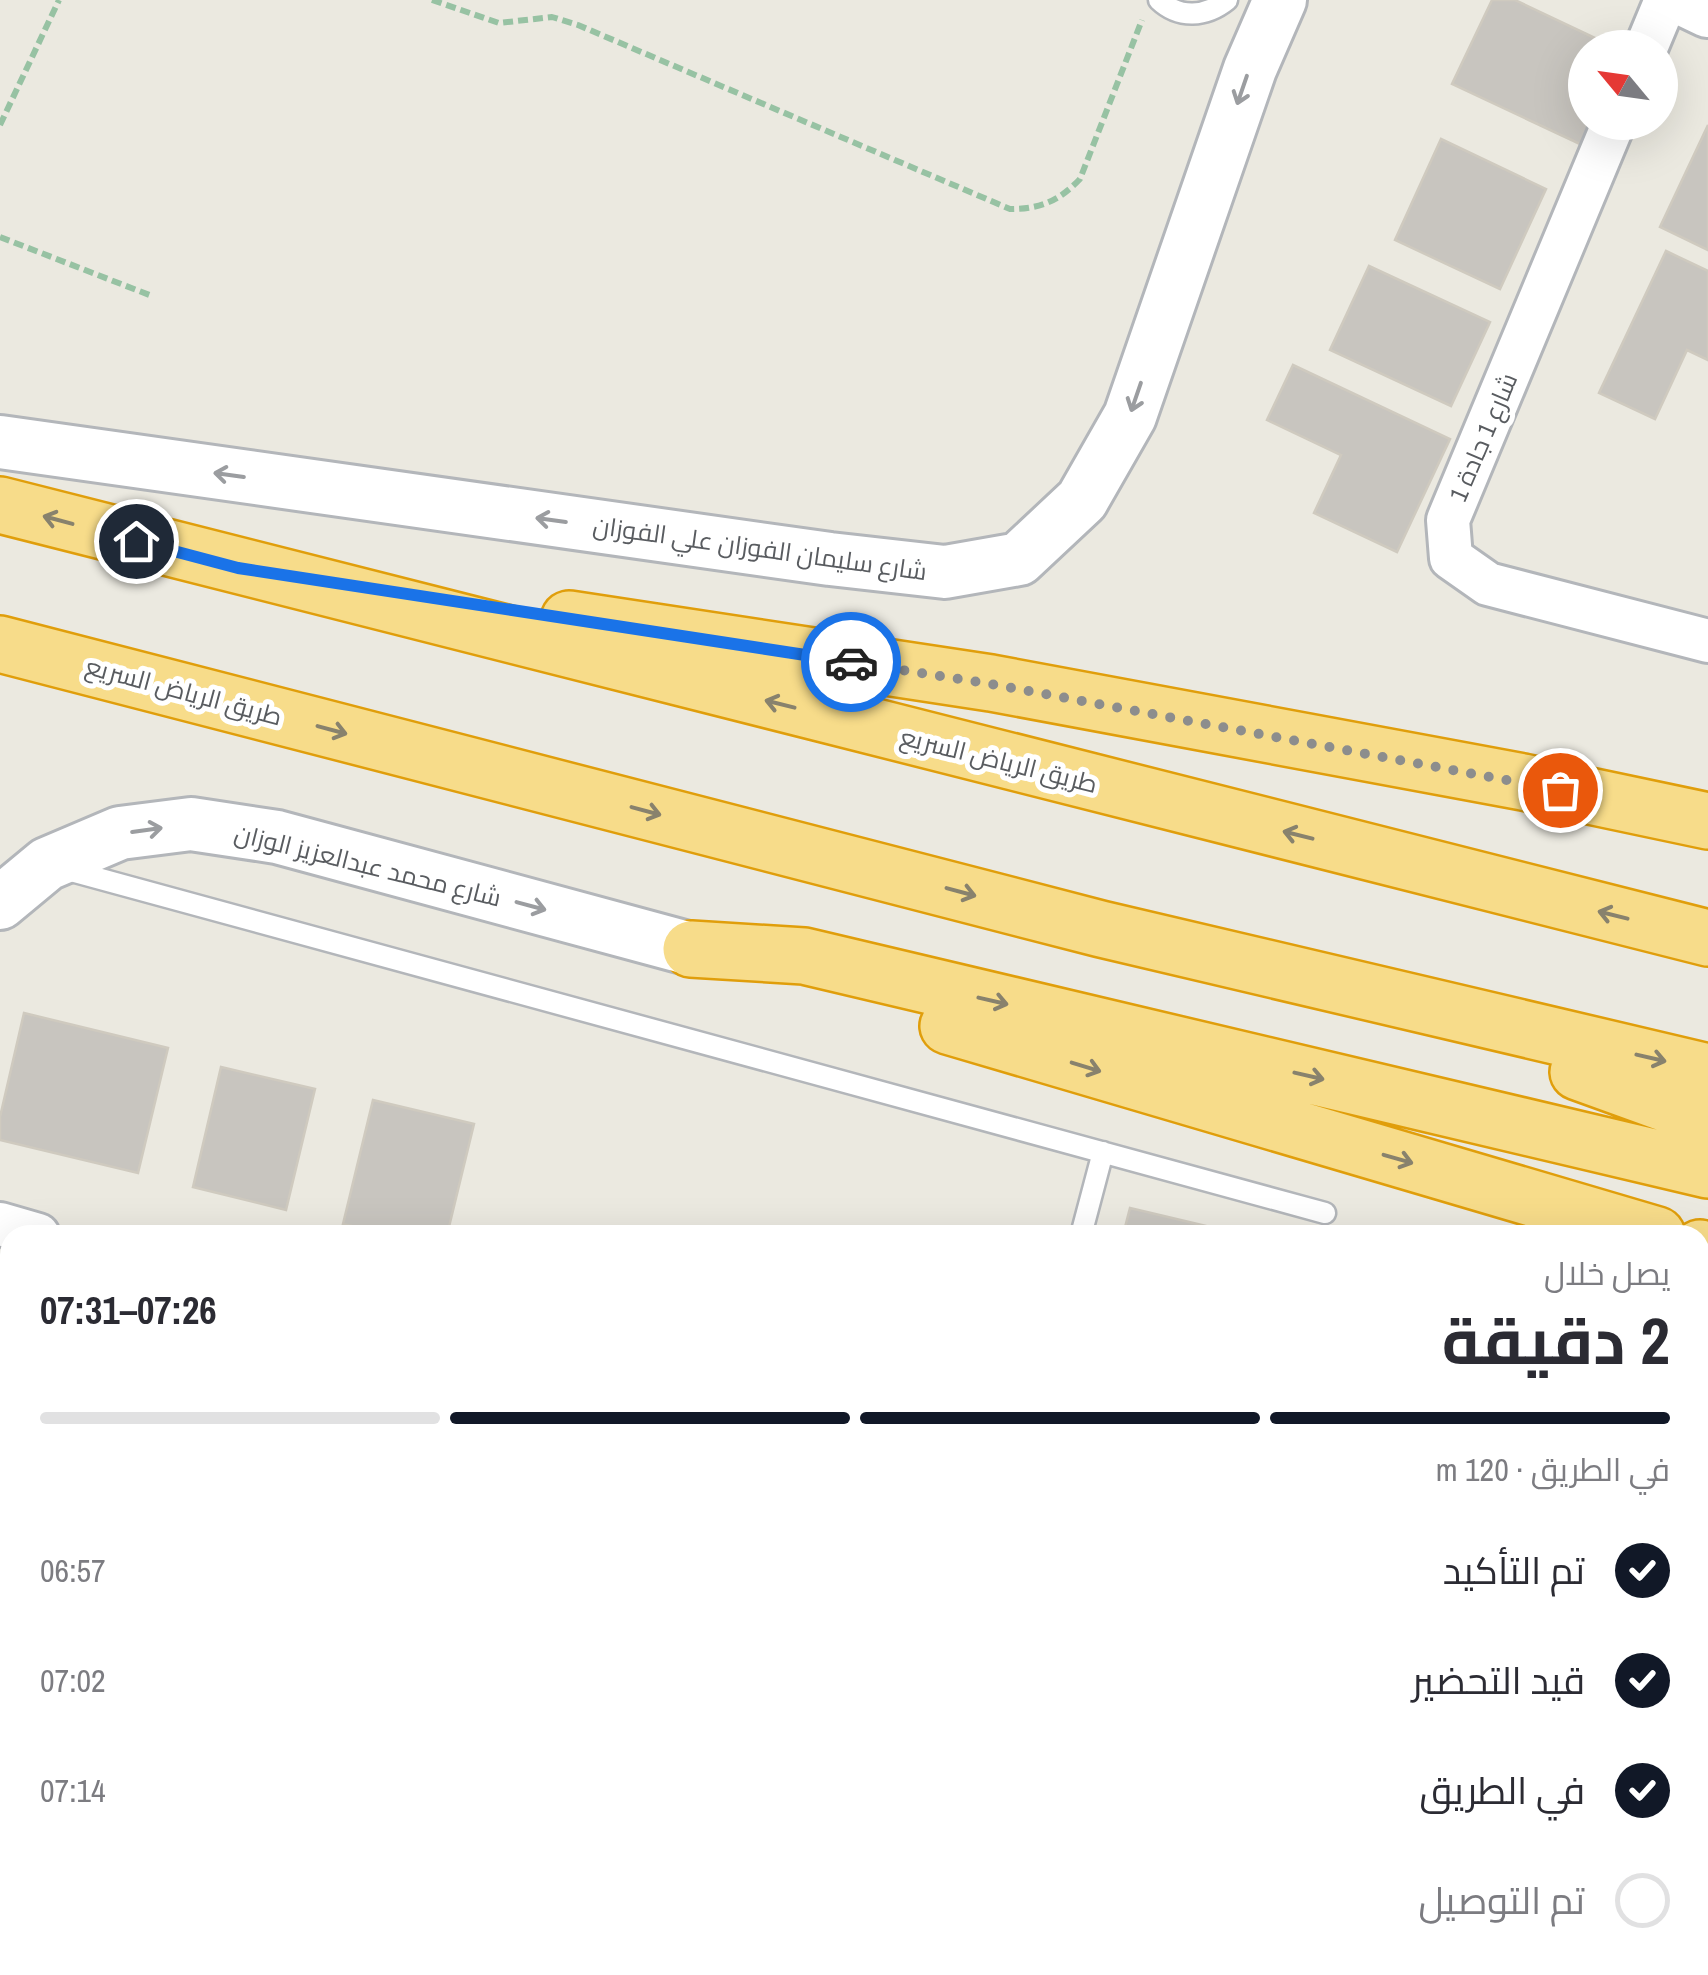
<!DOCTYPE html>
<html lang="ar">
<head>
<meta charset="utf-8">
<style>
  body { margin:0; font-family:"Archivo Narrow",Cairo,sans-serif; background:#f2f2f3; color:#2b2b33; direction:rtl; height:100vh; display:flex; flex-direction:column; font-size:38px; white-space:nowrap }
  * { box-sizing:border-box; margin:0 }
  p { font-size:32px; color:#7c7c81 }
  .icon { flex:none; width:55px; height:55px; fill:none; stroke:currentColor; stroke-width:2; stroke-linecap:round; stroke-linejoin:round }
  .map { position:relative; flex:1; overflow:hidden; direction:ltr }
  .sheet { position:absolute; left:0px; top:1225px; width:1710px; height:750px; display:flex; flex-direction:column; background:#fff; border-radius:30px 30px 0 0; box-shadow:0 10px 40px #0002; direction:rtl }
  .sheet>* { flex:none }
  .needle { width:65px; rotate:299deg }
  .fabs { position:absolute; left:1568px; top:30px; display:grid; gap:20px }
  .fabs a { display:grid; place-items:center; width:110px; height:110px; border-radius:50%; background:#fff; box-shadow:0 10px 40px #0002; font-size:50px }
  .pin { position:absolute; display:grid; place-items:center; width:85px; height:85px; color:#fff; margin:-42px; border:5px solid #fff; border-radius:50%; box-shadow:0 2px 10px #0007 }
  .courier { position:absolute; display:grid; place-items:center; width:100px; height:100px; margin:-50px; border:8px solid #1a73e8; border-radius:50%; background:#fff; color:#222; box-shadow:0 2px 12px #0007 }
  .summary em { font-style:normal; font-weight:700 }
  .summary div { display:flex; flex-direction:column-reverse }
  .summary { display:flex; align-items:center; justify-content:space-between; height:170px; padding:0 40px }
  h1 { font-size:65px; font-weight:700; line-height:75px }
  .bar { display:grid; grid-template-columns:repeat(4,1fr); gap:15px 10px; align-content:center; height:120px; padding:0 40px }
  .bar i { height:12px; border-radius:8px; background:#e1e1e2 }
  .bar .active { background:#111827 }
  .bar p { grid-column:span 4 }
  ol { padding:0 40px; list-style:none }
  li { display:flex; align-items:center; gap:30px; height:110px }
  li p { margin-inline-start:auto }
  li .icon { padding:10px; border-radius:50%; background:#111827; color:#fff; stroke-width:4 }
  li:last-child { color:#7c7c81 }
  li i { width:55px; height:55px; border:5px solid #e1e1e2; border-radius:50% }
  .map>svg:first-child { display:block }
  .building { fill:#c8c5bf; stroke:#cfcabf; stroke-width:2.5 }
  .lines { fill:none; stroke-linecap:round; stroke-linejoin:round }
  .service-casing { stroke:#b3b6ba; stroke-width:25 }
  .minor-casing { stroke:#b3b6ba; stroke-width:48 }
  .tertiary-casing { stroke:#b3b6ba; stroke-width:58 }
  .motorway-casing { stroke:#e09e0b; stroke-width:60 }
  .path { stroke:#97c2a3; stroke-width:6; stroke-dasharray:10 5; stroke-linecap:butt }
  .service { stroke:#fff; stroke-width:20 }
  .minor { stroke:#fff; stroke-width:42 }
  .tertiary { stroke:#fff; stroke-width:52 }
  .motorway { stroke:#f7dc8a; stroke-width:55 }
  .oneway { stroke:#9b9da0 }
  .oneway2 { stroke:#88826d }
  .done { stroke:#8c8d8d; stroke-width:10; stroke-dasharray:0 18 }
  .route { stroke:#1a73e8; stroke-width:12 }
  .labels { text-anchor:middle; stroke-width:10; stroke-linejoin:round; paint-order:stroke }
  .street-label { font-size:25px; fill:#595c60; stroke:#fff }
</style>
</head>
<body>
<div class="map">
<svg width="1708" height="1975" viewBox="0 0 1708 1975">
  <rect width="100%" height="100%" fill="#ebe9e0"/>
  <!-- building -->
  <path class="building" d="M1492 0H1515L1616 48H1585V122H1590L1580 144 1452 84Z
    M1708 125V250L1660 227Z
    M1441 139 1546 189 1500 289 1395 240Z
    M1666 251 1708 271V360L1687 350 1655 419 1599 393Z
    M1369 266 1490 322 1451 406 1330 350Z
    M1293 365 1450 439 1397 552 1314 513 1341 455 1267 420Z
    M24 1013 168 1048 138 1173 0 1140V1117Z
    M221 1067 315 1089 286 1210 193 1187Z
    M373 1100 474 1124 447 1235H390L343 1224Z
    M1130 1208 1244 1235H1123Z
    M0 1396 10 1400V1494L0 1490Z
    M0 1528 10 1532V1583L0 1612Z
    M1708 1786V1947L1700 1944V1804Z
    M210 1965H279L276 1975H207Z
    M305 1965H381L378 1975H301Z
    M685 1965H798L794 1975H681Z
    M986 1965H1054L1083 1975H983Z
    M1170 1965H1282L1278 1975H1186L1169 1969Z
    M1483 1965H1603L1598 1975H1478Z
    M1636 1965H1700L1708 1968V1975H1631Z"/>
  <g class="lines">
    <defs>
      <path id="service" d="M1159 0C1179 19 1206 17 1227 0
        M64 869 1325 1213
        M1081 1235 1103 1152"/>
      <path id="minor" d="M1646 48 1666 0
        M1614 122 1448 520 1451 558 1488 584 1708 641
        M0 1224 38 1235
        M1700 1648 1708 1650
        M0 1818 10 1790
        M412 1975 416 1965
        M877 1975 880 1965
        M1369 1975 1373 1965"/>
      <path id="tertiary" d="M1685 0 1708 11
        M0 442 830 559 945 572 1019 559 1082 500 1130 416 1250 69 1280 0
        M0 903 47 864 120 833 191 824 277 837 691 949"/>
      <path id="motorway" d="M0 505 1708 938
        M569 619 991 683 1523 782 1708 821
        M0 644 1101 929 1708 1072
        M691 949 804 956 1708 1170
        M948 1026 1657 1235
        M1578 1072 1708 1119
        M1700 1248 1708 1250"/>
    </defs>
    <!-- service casing -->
    <use href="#service" class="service-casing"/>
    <!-- minor casing -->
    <use href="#minor" class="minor-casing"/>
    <!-- tertiary casing -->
    <use href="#tertiary" class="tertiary-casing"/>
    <!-- motorway casing -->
    <use href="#motorway" class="motorway-casing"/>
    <!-- path -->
    <path class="path" d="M432 0 499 23 552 17 578 25 1010 209C1040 209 1059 201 1080 179L1142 20
      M0 125 59 0
      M0 237 152 296"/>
    <!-- service -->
    <use href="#service" class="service"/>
    <!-- minor -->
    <use href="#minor" class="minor"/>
    <!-- tertiary -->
    <use href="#tertiary" class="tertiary"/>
    <!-- motorway -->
    <use href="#motorway" class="motorway"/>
  </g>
  <!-- one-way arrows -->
  <defs><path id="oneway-shaft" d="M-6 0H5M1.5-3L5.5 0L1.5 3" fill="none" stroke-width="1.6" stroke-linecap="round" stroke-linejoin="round" transform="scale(2.5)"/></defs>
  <g class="oneway">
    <use href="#oneway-shaft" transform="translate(1242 90) rotate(109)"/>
    <use href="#oneway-shaft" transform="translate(1136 397) rotate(109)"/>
    <use href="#oneway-shaft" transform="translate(229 475) rotate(-172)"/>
    <use href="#oneway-shaft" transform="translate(551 520) rotate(-172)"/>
    <use href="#oneway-shaft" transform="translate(147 830) rotate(-8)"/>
    <use href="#oneway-shaft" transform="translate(531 906) rotate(15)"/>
  </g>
  <g class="oneway2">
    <use href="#oneway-shaft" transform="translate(58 520) rotate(-165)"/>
    <use href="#oneway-shaft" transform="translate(780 704) rotate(-166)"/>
    <use href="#oneway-shaft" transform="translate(332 730) rotate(15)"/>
    <use href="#oneway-shaft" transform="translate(646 811) rotate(15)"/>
    <use href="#oneway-shaft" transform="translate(1298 835) rotate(-166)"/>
    <use href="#oneway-shaft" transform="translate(961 892) rotate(15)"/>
    <use href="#oneway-shaft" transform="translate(1613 915) rotate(-166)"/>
    <use href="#oneway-shaft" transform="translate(993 1001) rotate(13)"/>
    <use href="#oneway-shaft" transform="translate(1651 1058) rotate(13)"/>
    <use href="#oneway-shaft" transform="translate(1086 1067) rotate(17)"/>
    <use href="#oneway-shaft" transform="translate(1309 1076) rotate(13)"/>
    <use href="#oneway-shaft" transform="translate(1398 1159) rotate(16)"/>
  </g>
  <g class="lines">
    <!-- done -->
    <path class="done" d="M851 662 991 684 1560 790"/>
    <!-- route -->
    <path class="route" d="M136 541 238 568 851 662"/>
  </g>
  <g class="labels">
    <!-- street labels -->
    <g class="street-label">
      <text transform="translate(1483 437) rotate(-67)" y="9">شارع 1 جادة 1</text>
      <text transform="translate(760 548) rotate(8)" y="9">شارع سليمان الفوزان علي الفوزان</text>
      <text transform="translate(184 691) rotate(15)" y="9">طريق الرياض السريع</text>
      <text transform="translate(999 760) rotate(14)" y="9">طريق الرياض السريع</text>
      <text transform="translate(368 865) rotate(14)" y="9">شارع محمد عبدالعزيز الوزان</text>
    </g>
  </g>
</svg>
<div class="fabs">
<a><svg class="needle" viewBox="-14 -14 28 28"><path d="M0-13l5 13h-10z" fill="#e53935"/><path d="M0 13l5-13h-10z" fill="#7c7c81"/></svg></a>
</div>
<div class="pin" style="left:1560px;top:790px;background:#ea580c"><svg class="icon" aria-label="bag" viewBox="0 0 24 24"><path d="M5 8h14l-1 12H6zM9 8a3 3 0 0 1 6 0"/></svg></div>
<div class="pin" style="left:136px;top:541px;background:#1f2937"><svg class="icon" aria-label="home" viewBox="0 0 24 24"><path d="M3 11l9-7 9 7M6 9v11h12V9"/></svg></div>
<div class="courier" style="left:851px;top:662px"><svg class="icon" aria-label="car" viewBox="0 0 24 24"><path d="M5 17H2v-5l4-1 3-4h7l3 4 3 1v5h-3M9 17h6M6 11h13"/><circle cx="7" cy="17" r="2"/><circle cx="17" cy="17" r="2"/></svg></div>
<section class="sheet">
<div class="summary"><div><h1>2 دقيقة</h1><p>يصل خلال</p></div><em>07:26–07:31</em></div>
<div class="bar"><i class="active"></i><i class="active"></i><i class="active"></i><i></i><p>في الطريق · 120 m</p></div>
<ol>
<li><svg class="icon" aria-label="check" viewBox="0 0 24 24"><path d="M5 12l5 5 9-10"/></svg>تم التأكيد<p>06:57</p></li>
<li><svg class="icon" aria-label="check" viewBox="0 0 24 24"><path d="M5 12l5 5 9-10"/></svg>قيد التحضير<p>07:02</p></li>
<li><svg class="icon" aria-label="check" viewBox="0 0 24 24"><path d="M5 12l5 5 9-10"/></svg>في الطريق<p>07:14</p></li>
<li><i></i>تم التوصيل</li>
</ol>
</section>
</div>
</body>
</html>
